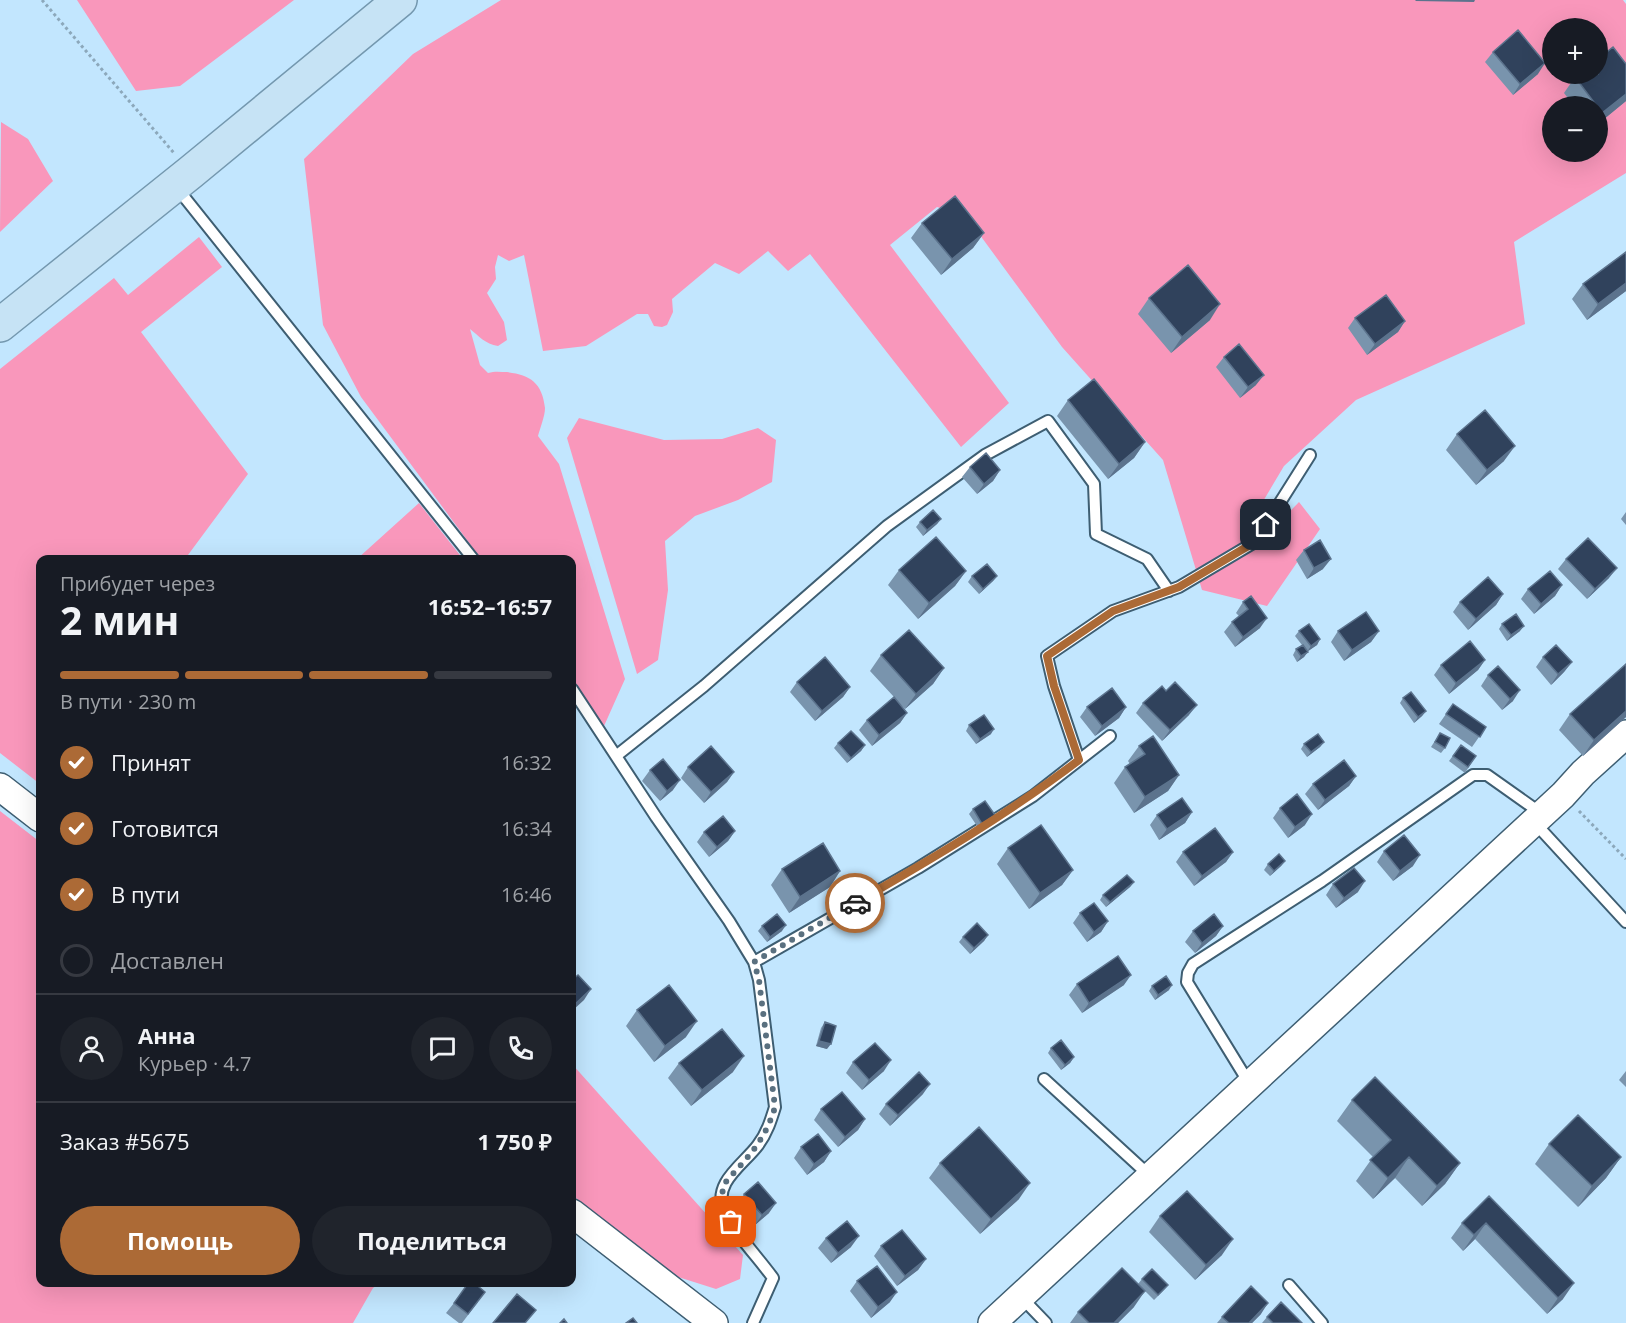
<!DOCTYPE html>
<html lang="ru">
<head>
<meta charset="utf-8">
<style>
  body { margin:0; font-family:"Open Sans",sans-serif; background:#20242c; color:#f1f3f6; height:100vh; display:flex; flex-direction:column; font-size:22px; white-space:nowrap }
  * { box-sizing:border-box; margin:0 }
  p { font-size:20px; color:#9ea1a6 }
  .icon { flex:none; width:33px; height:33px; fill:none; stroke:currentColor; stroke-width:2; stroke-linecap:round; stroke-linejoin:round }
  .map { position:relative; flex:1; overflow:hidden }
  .details { position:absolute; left:36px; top:555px; width:540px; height:732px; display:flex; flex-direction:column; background:#171b24; border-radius:12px; box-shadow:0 6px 24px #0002 }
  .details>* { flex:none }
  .controls { position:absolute; left:1542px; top:18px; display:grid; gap:12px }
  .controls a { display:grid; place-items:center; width:66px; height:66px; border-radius:50%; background:#171b24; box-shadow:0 6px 24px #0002; font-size:30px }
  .pin { position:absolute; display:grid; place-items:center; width:51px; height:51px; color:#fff; margin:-26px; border-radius:12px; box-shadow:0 3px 9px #0006 }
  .courier { position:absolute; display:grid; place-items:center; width:60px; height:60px; margin:-30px; border:4px solid #ac6a36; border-radius:50%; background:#fff; color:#222; box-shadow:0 2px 8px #0007 }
  .headline em { font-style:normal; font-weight:700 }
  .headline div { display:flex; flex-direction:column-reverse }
  .headline { display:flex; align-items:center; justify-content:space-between; height:102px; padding:0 24px }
  h1 { font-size:39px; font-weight:700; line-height:45px }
  .bar { display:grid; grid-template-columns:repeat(4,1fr); gap:9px 6px; align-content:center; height:72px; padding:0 24px }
  .bar i { height:8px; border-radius:4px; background:#363941 }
  .bar .active { background:#ac6a36 }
  .bar p { grid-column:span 4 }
  .line { display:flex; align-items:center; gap:15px; padding:0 24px; border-top:2px solid #363941 }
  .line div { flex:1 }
  .round { display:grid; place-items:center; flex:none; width:63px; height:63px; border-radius:32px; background:#20242c }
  ol { padding:0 24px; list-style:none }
  li { display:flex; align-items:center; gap:18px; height:66px }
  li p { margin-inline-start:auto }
  li .icon { padding:6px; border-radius:50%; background:#ac6a36; color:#fff; stroke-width:4 }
  li:last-child { color:#9ea1a6 }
  li i { width:33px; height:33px; border:3px solid #363941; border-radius:50% }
  .primary-button { display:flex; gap:12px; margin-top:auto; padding:12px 24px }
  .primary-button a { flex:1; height:69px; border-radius:36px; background:#ac6a36; color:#fff; font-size:24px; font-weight:700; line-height:69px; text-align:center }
  .primary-button a+a { background:#20242c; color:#f1f3f6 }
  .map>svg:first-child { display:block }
  .green { fill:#f997bb; fill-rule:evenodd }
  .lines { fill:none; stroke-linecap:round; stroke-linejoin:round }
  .service-casing { stroke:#3e5e72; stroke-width:14 }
  .tertiary-casing { stroke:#3e5e72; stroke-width:30 }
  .primary-casing { stroke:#7498af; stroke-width:36 }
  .path { stroke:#8ca8bb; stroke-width:3; stroke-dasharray:3 3; stroke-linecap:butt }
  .service { stroke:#fff; stroke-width:10 }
  .tertiary { stroke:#fff; stroke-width:27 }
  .primary { stroke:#c6e3f5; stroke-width:33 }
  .wall { fill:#7994ad }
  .shaded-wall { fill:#5c738d }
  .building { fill:#30425c; stroke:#5c738d; stroke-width:1.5 }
  .done { stroke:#5a707f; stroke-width:6; stroke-dasharray:0 10.8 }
  .route { stroke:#ac6a36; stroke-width:8 }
</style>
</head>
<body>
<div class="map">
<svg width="1626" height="1323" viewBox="0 0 1626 1323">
  <rect width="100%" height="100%" fill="#c2e6fe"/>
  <!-- green -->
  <path class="green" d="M77 0H294L180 86 136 91Z
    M501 0H1623L1626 4V173L1514 242 1525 324 1356 400 1284 466 1259 508 1272 530 1299 502 1320 529 1267 606 1202 590 1163 460 1062 347 966 216 937 207 890 245 1009 403 961 447 810 254 788 271 768 251 739 274 715 263 672 299 673 312 667 325 662 327 654 326 648 314H637L586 346 543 351 524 255 509 261 498 255 495 267 496 279 487 293 504 322 507 340 498 346C485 344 479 336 470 329L480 365 488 373C495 371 500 372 507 372 530 375 542 382 545 408 545 416 540 428 538 436L559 464 625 679 604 726 572 682V560L481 559 361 397 323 325 304 159 413 54ZM1552 28H1598V74H1552ZM1552 106H1598V152H1552Z
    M1 122 28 139 53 181 0 232Z
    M199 237 222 267 141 332 248 474 185 559 40 560V784L0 753V369L114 278 128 295Z
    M579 418 664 440 722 439 758 428 776 440 772 482 738 500 695 516 665 541 668 590 658 660 637 674 567 438Z
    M419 503 463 559H357Z
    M0 811 40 842V1282L380 1283 373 1288 353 1323H0Z
    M572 1064 743 1255 740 1279 716 1289 675 1276 572 1195Z"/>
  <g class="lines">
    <defs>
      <path id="service" d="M177 188 474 560
        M572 689 656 817 729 921 754 962 918 868 1033 796 1110 736
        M616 756 704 686 887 526 985 455 1048 421 1094 484 1096 534 1147 559 1169 591
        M1079 760 1054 686 1047 656 1113 611 1179 587 1255 542 1310 455
        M1534 822 1626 922
        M1044 1079 1151 1177
        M1249 1083 1187 982 1188 973 1193 964 1322 881 1473 775H1487L1542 814
        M1289 1285 1322 1323
        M1021 1297 1046 1323
        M753 1323 773 1278C757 1256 735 1234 724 1210 712 1183 744 1164 758 1145 767 1133 771 1120 775 1107L759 980 754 962"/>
      <path id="tertiary" d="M0 787 40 818
        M572 1213 714 1323
        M992 1323 1563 795 1583 773 1626 734"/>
      <path id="primary" d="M0 325 191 172 400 0"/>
    </defs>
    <!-- service casing -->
    <use href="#service" class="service-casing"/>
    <!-- tertiary casing -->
    <use href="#tertiary" class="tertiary-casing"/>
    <!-- primary casing -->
    <use href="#primary" class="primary-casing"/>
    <!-- path -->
    <path class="path" d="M42 0 174 153
      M1579 811 1626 859"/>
    <!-- service -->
    <use href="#service" class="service"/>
    <!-- tertiary -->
    <use href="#tertiary" class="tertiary"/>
    <!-- primary -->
    <use href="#primary" class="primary"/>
  </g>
  <!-- wall -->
  <path class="wall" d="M1493 52 1538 74 1513 95 1485 62Z
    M1626 64V101L1598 124V106H1574L1564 93 1575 77Z
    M922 223 984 233 973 248 941 275 911 238Z
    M1626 252V291L1587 320 1572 299 1583 284Z
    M1149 298 1210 320 1171 353 1138 314Z
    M1355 318 1405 321 1398 332 1367 355 1348 328Z
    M1224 357 1256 385 1240 398 1216 367Z
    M1068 400 1145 442 1134 458 1108 479 1057 416Z
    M1457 434 1504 461 1476 485 1446 450Z
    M970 467 1000 470 993 481 977 494 962 477Z
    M1626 512V525L1621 519Z
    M941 519 937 524 923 536 916 527 920 522Z
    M1304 550 1323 569 1307 579 1296 560Z
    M1566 559 1609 578 1587 599 1558 569Z
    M899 570 966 571 955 586 918 619 888 585Z
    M972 576H997L993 581 979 594 968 582Z
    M1562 585 1555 596 1534 614 1521 599 1528 589Z
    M1503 594 1496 605 1468 630 1453 612 1460 602Z
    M1251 596 1260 628 1235 647 1224 632 1232 622 1239 616 1236 613 1243 602Z
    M1502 624 1520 631 1507 641 1499 629Z
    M1299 631 1320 639 1317 645 1307 651 1304 657 1297 662 1293 655 1296 649 1302 645 1295 636Z
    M1338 631H1379L1371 642 1344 661 1331 642Z
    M881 655 944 668 933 684 905 709 896 700 907 713 900 723 872 746 859 730 867 720 894 697 870 671Z
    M1543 657 1572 662 1564 672 1551 685 1536 667Z
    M1485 660 1478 670 1449 694 1434 675 1441 665Z
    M1488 675 1513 701 1502 710 1481 686Z
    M797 682 850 687 843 697 815 721 790 692Z
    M1403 698 1426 711 1422 716 1414 723 1400 703Z
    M1143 703 1189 715 1162 741 1136 713Z
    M1453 704 1486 727 1472 747 1439 724Z
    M1087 707H1126L1119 718 1095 736 1080 717Z
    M1570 714 1626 717 1583 756 1559 730Z
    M969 725 991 734 976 744 966 731Z
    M1440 733 1445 748 1441 753 1431 747Z
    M1324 742 1320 747 1307 757 1301 749 1304 744Z
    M838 743 865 745 861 751 847 763 834 748Z
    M1461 745 1476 756 1465 773 1449 761Z
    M1139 746 1179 775 1168 791 1134 813 1114 783 1125 767 1130 764 1128 761Z
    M688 767 734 772 727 782 704 803 681 778Z
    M650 770 673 790 660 801 642 781Z
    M1356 776 1349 786 1318 810 1305 794 1313 784Z
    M1280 808 1305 825 1288 838 1273 818Z
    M973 809 991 820 979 829 969 814Z
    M1192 812 1185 823 1159 840 1150 825 1157 815Z
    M735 831 728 841 709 857 697 842 704 832Z
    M1008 848 1073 870 1062 885 1029 909 997 864Z
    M1384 851 1413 866 1393 881 1377 862Z
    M1183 852H1233L1226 862 1194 886 1176 862Z
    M1285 861 1281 866 1270 876 1264 870 1268 864Z
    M782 869 840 871 830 887 789 913 771 885Z
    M1134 882 1130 887 1106 907 1100 900 1103 895Z
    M1333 884 1358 892 1336 908 1326 895Z
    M1080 913 1108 921 1101 932 1087 942 1073 923Z
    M762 926 782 931 767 942 758 931Z
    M1223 926 1216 936 1195 953 1185 942 1193 931Z
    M988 935 984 941 970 954 959 942 963 937Z
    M1077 984 1124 985 1082 1013 1069 995Z
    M1152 986 1169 990 1155 1000 1149 991Z
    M637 1010 686 1037 654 1062 626 1026Z
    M825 1022 827 1049 816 1046 821 1028Z
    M1051 1048 1074 1057 1070 1063 1061 1070 1048 1053Z
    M853 1062 884 1071 862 1090 846 1073Z
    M679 1063 733 1072 691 1106 668 1078Z
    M1626 1071V1087L1619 1080Z
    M923 1094 890 1126 879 1114 886 1104Z
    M1352 1100 1460 1163 1445 1184 1422 1206 1395 1178 1373 1199 1356 1181 1373 1157 1337 1121Z
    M821 1109 865 1119 858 1130 838 1147 814 1120Z
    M1549 1144 1621 1157 1606 1178 1578 1207 1535 1164Z
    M801 1147 831 1151 824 1162 807 1175 794 1158Z
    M940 1163 1019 1199 980 1234 929 1178Z
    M744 1194 769 1213 755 1225 737 1205Z
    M1489 1196 1563 1299 1547 1314 1475 1239 1463 1251 1451 1238 1462 1223Z
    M1160 1216 1222 1255 1195 1280 1149 1232Z
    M826 1238 851 1247 831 1263 818 1248Z
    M881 1246 926 1259 918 1270 897 1286 874 1256Z
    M1142 1279 1168 1285 1164 1290 1154 1300 1138 1284Z
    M857 1281 890 1302 871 1318 850 1291Z
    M478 1302 462 1323H459L446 1313 454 1303Z
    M1134 1307 1118 1323H1070L1078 1312Z
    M1261 1314 1252 1323H1217L1222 1317Z
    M1267 1317 1302 1323H1262Z"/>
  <!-- shaded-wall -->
  <path class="shaded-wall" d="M1416 0H1475L1474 2 1415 1Z
    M1545 63 1538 74 1513 95 1520 84Z
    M1626 94V101L1598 124V120L1602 113Z
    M984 233 973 248 941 275 952 259Z
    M1626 283V291L1587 320 1598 304Z
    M1220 304 1210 320 1171 353 1182 337Z
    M1405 321 1398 332 1367 355 1375 344Z
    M1264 375 1256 385 1240 398 1248 387Z
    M1145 442 1134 458 1108 479 1119 464Z
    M1515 446 1504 461 1476 485 1487 470Z
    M1000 470 993 481 977 494 984 484Z
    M941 519 937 524 923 536 927 530Z
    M1331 559 1323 569 1307 579 1314 568Z
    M1617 568 1609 578 1587 599 1595 589Z
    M966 571 955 586 918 619 929 603Z
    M997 576 993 581 979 594 983 589Z
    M1562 585 1555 596 1534 614 1541 604Z
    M1503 594 1496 605 1468 630 1476 619Z
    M1267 618 1260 628 1235 647 1243 637Z
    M1524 626 1520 631 1507 641 1511 635Z
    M1379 631 1371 642 1344 661 1352 650Z
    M1320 639 1317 645 1307 652 1311 646Z
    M1308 652 1304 657 1297 662 1301 656Z
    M1485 660 1478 670 1449 694 1456 683Z
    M1572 662 1564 672 1551 685 1558 674Z
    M944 668 933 684 905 709 916 694Z
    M850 687 843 697 815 721 822 711Z
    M1520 690 1513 701 1502 710 1510 699Z
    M1197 705 1189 715 1162 741 1170 730Z
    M1126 707 1119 718 1095 736 1102 726Z
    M1426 711 1422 716 1414 723 1418 717Z
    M1626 711V717L1583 756 1594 740Z
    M907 713 900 723 872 746 879 735Z
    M994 729 991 734 976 744 980 739Z
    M1324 742 1320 747 1307 757 1311 752Z
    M865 745 861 751 847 763 851 758Z
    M734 772 727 782 704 803 711 792Z
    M1179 775 1168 791 1134 813 1145 797Z
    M1356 776 1349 786 1318 810 1325 800Z
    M680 780 673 790 660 801 667 791Z
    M1192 812 1185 823 1159 840 1167 829Z
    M1312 814 1305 825 1288 838 1295 827Z
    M995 815 991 820 979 829 982 824Z
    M735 831 728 841 709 857 717 847Z
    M1233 852 1226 862 1194 886 1202 876Z
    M1420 855 1413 866 1393 881 1400 871Z
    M1285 861 1281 866 1270 876 1274 871Z
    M1073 870 1062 885 1029 909 1040 893Z
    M840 871 830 887 789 913 800 897Z
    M1365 881 1358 892 1336 908 1344 898Z
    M1134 882 1130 887 1106 907 1110 902Z
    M1108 921 1101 932 1087 942 1094 932Z
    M786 925 782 931 767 942 770 937Z
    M1223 926 1216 936 1195 953 1202 943Z
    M988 935 984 941 970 954 974 948Z
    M1131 975 1124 985 1082 1013 1089 1003Z
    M1172 985 1169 990 1155 1000 1158 995Z
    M591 989 584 1000 572 1011V1007Z
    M697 1021 686 1037 654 1062 665 1046Z
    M819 1041 831 1044 827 1049 816 1046Z
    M744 1056 733 1072 691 1106 702 1090Z
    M1074 1057 1070 1063 1061 1070 1065 1065Z
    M891 1060 884 1071 862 1090 869 1080Z
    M930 1084 923 1094 890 1126 898 1115Z
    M865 1119 858 1130 838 1147 845 1137Z
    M831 1151 824 1162 807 1175 814 1164Z
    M1409 1157 1395 1178 1373 1199 1388 1178Z
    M1621 1157 1606 1178 1578 1207 1592 1186Z
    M1460 1163 1445 1184 1422 1206 1437 1186Z
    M1030 1183 1019 1199 980 1234 991 1219Z
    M776 1203 769 1213 755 1225 762 1215Z
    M1486 1223 1475 1239 1463 1251 1474 1235Z
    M859 1236 851 1247 831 1263 838 1253Z
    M1233 1239 1222 1255 1195 1280 1206 1265Z
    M926 1259 918 1270 897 1286 905 1276Z
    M1574 1283 1563 1299 1547 1314 1558 1298Z
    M1145 1291 1134 1307 1118 1323H1114Z
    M897 1292 890 1302 871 1318 878 1307Z
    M1268 1303 1261 1314 1252 1323H1249Z"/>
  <!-- building -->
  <path class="building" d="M1518 30 1545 63 1520 84 1493 52Z
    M1613 47 1626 64V94L1602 113 1575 77 1580 74H1598V59Z
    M955 196 984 233 952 259 922 223Z
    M1626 252V283L1598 304 1583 284Z
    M1188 265 1220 304 1182 337 1149 298Z
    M1386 295 1405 321 1375 344 1355 318Z
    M1239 344 1264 375 1248 387 1224 357Z
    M1094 379 1145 442 1119 464 1068 400Z
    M1485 410 1515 446 1487 470 1457 434Z
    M986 453 1000 470 984 484 970 467Z
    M933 510 941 519 927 530 920 522Z
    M936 537 966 571 929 603 899 570Z
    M1588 538 1617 568 1595 589 1566 559Z
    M1320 540 1331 559 1314 568 1304 550Z
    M987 564 997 576 983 589 972 576Z
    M1550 571 1562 585 1541 604 1528 589Z
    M1488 577 1503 594 1476 619 1460 602Z
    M1251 596 1267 618 1243 637 1232 622 1248 609 1243 602Z
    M1366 612 1379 631 1352 650 1338 631Z
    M1516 614 1524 626 1511 635 1502 624Z
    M1309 624 1320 639 1311 646 1299 631Z
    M909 630 944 668 916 694 881 655Z
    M1470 641 1485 660 1456 683 1441 665Z
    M1303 645 1308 652 1301 656 1296 649Z
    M1556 645 1572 662 1558 674 1543 657Z
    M825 657 850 687 822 711 797 682Z
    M1626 664V711L1594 740 1570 714Z
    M1498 666 1520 690 1510 699 1488 675Z
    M1175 682 1197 705 1170 730 1143 703 1162 686 1166 691Z
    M1112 688 1126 707 1102 726 1087 707Z
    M1411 692 1426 711 1418 717 1403 698Z
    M894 697 907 713 879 735 867 720Z
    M1453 704 1486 727 1480 737 1446 714Z
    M984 715 994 729 980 739 969 725Z
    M851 731 865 745 851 758 838 743Z
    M1440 733 1450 738 1445 748 1435 742Z
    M1318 734 1324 742 1311 752 1304 744Z
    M1153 736 1179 775 1145 797 1125 767 1145 754 1139 746Z
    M1461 745 1476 756 1468 767 1453 756Z
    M711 746 734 772 711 792 688 767Z
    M663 759 680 780 667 791 650 770Z
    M1344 760 1356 776 1325 800 1313 784Z
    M1297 794 1312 814 1295 827 1280 808Z
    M1182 798 1192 812 1167 829 1157 815Z
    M985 801 995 815 982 824 973 809Z
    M723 816 735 831 717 847 704 832Z
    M1041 825 1073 870 1040 893 1008 848Z
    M1215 828 1233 852 1202 876 1183 852Z
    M1404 835 1420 855 1400 871 1384 851Z
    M823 843 840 871 800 897 782 869Z
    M1279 854 1285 861 1274 871 1268 864Z
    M1354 868 1365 881 1344 898 1333 884Z
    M1127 875 1134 882 1110 902 1103 895Z
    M1094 903 1108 921 1094 932 1080 913Z
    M777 914 786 925 770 937 762 926Z
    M1214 914 1223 926 1202 943 1193 931Z
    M977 923 988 935 974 948 963 937Z
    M1118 956 1131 975 1089 1003 1077 984Z
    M578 975 591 989 572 1007V980Z
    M1166 976 1172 985 1158 995 1152 986Z
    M669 985 697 1021 665 1046 637 1010Z
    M825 1022 836 1026 831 1044 819 1041Z
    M722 1029 744 1056 702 1090 679 1063Z
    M1061 1040 1074 1057 1065 1065 1051 1048Z
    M875 1043 891 1060 869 1080 853 1062Z
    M919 1072 930 1084 898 1115 886 1104Z
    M1375 1077 1460 1163 1437 1186 1409 1157 1388 1178 1370 1160 1391 1140 1352 1100Z
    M842 1092 865 1119 845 1137 821 1109Z
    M1578 1115 1621 1157 1592 1186 1549 1144Z
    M979 1127 1030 1183 991 1219 940 1163Z
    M818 1134 831 1151 814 1164 801 1147Z
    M758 1182 776 1203 762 1215 744 1194Z
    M1187 1191 1233 1239 1206 1265 1160 1216Z
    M1489 1196 1574 1283 1558 1298 1486 1223 1474 1235 1462 1223Z
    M847 1221 859 1236 838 1253 826 1238Z
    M902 1230 926 1259 905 1276 881 1246Z
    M877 1266 897 1292 878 1307 857 1281Z
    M1122 1268 1145 1291 1114 1323H1089L1078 1312Z
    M1152 1269 1168 1285 1158 1295 1142 1279Z
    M469 1282H473L485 1292 468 1314 454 1303Z
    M1251 1286 1268 1303 1249 1323H1229L1222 1317Z
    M517 1294 536 1310 525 1323H493Z
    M1281 1302 1302 1323H1273L1267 1317Z
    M633 1318 637 1323H626Z
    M564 1319 567 1323H560Z"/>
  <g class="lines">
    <!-- done -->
    <path class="done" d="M731 1222C722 1207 718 1197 727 1180 749 1157 766 1138 775 1107L759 980 754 962 855 903"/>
    <!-- route -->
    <path class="route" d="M855 903C932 859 1008 814 1079 760L1054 686 1047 656 1113 611 1179 587 1255 542 1266 525"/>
  </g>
</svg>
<div class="controls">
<a>+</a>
<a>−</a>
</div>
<div class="pin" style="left:731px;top:1222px;background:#ea580c"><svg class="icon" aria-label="bag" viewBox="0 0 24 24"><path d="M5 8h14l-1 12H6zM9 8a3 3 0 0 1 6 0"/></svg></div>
<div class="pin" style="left:1266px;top:525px;background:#1f2937"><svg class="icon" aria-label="home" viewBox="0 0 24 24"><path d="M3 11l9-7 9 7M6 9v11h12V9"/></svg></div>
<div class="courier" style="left:855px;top:903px"><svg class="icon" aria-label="car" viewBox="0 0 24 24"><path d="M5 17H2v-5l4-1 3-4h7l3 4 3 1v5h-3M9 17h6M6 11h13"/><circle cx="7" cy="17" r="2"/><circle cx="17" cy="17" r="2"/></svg></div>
<section class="details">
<div class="headline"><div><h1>2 мин</h1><p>Прибудет через</p></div><em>16:52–16:57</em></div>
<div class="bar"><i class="active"></i><i class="active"></i><i class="active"></i><i></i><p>В пути · 230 m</p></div>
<ol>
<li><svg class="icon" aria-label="check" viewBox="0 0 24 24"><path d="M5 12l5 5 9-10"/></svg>Принят<p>16:32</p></li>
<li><svg class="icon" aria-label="check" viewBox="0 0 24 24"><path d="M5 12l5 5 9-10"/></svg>Готовится<p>16:34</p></li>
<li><svg class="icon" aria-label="check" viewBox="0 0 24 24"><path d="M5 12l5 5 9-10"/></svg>В пути<p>16:46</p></li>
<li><i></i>Доставлен</li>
</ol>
<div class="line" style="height:108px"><a class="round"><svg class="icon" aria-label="person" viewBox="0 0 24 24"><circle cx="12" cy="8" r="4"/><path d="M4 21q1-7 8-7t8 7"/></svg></a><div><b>Анна</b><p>Курьер · 4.7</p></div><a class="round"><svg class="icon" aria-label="chat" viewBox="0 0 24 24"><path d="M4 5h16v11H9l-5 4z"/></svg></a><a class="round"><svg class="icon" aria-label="phone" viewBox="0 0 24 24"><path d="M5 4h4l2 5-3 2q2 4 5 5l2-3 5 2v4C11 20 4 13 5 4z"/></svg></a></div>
<div class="line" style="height:78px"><div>Заказ #5675</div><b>1 750 ₽</b></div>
<div class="primary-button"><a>Помощь</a><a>Поделиться</a></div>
</section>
</div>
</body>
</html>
